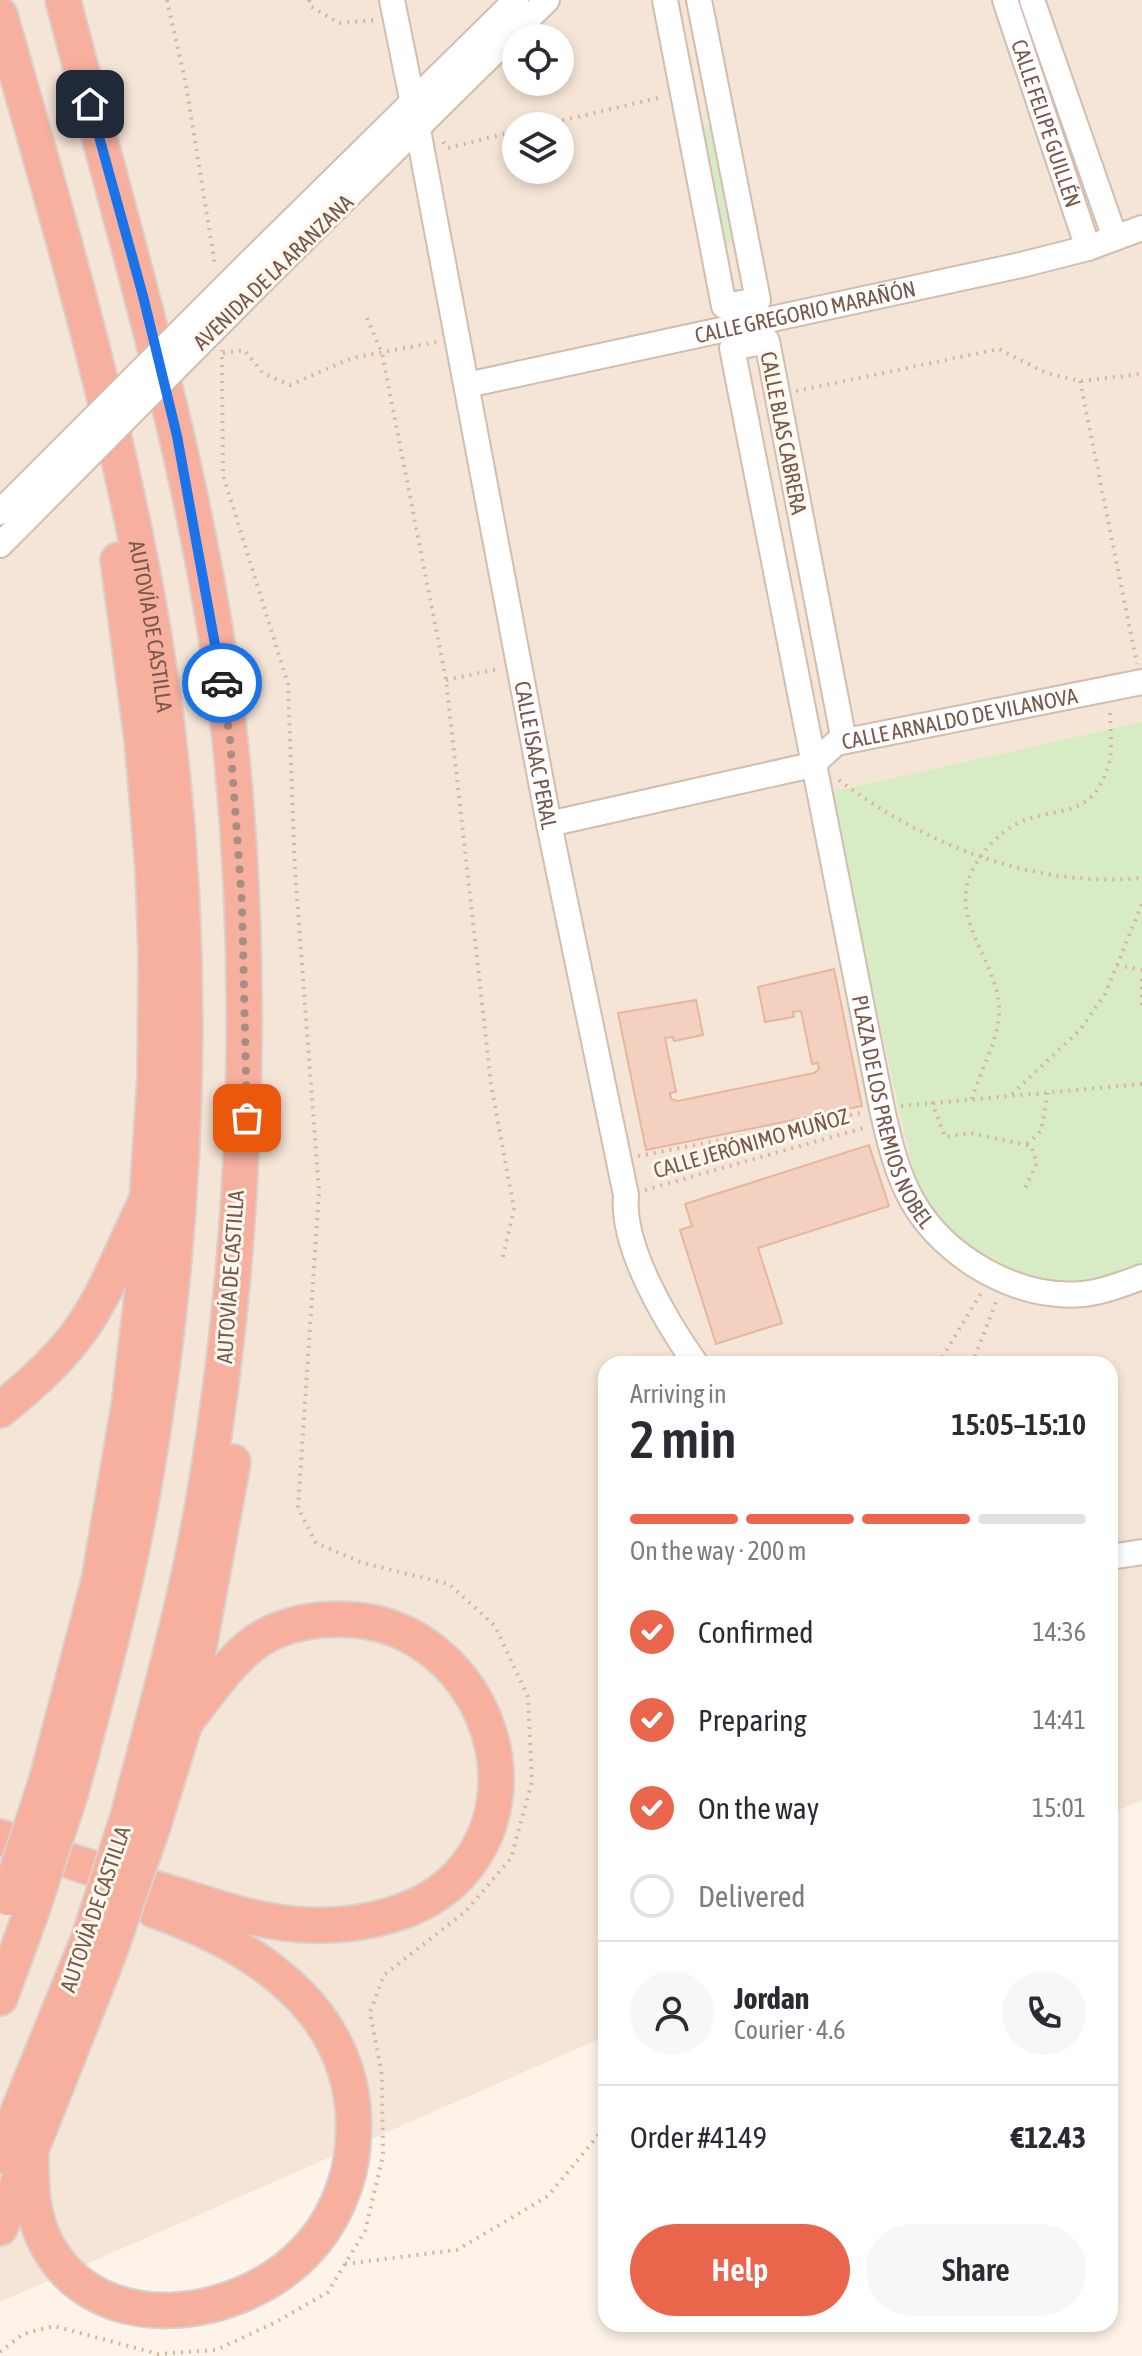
<!DOCTYPE html>
<html lang="en">
<head>
<meta charset="utf-8">
<style>
  body { margin:0; font-family:"Asap Condensed",sans-serif; background:#f7f7f7; color:#2b2b33; height:100vh; display:flex; flex-direction:column; font-size:30px; white-space:nowrap }
  * { box-sizing:border-box; margin:0 }
  p { font-size:26px; color:#7c7c81 }
  .icon { flex:none; width:44px; height:44px; fill:none; stroke:currentColor; stroke-width:2; stroke-linecap:round; stroke-linejoin:round }
  .map { position:relative; flex:1; overflow:hidden }
  .details { position:absolute; left:598px; top:1356px; width:520px; height:976px; display:flex; flex-direction:column; background:#fff; border-radius:24px; box-shadow:0 4px 12px #0003 }
  .details>* { flex:none }
  .buttons { position:absolute; left:502px; top:24px; display:grid; gap:16px }
  .buttons a { display:grid; place-items:center; width:72px; height:72px; border-radius:50%; background:#fff; box-shadow:0 4px 12px #0003; font-size:40px }
  .pin { position:absolute; display:grid; place-items:center; width:68px; height:68px; color:#fff; margin:-34px; border-radius:16px; box-shadow:0 4px 12px #0006 }
  .courier { position:absolute; display:grid; place-items:center; width:80px; height:80px; margin:-40px; border:6px solid #1a73e8; border-radius:50%; background:#fff; color:#222; box-shadow:0 2px 10px #0007 }
  .headline em { font-style:normal; font-weight:600 }
  .headline div { display:flex; flex-direction:column-reverse }
  .headline { display:flex; align-items:center; justify-content:space-between; height:136px; padding:0 32px }
  h1 { font-size:52px; font-weight:600; line-height:60px }
  .bar { display:grid; grid-template-columns:repeat(4,1fr); gap:12px 8px; align-content:center; height:96px; padding:0 32px }
  .bar i { height:10px; border-radius:6px; background:#e1e1e2 }
  .bar .current { background:#e9654b }
  .bar p { grid-column:span 4 }
  .line { display:flex; align-items:center; gap:20px; padding:0 32px; border-top:2px solid #e1e1e2 }
  .line div { flex:1 }
  .round { display:grid; place-items:center; flex:none; width:84px; height:84px; border-radius:42px; background:#f7f7f7 }
  ol { padding:0 32px; list-style:none }
  li { display:flex; align-items:center; gap:24px; height:88px }
  li p { margin-inline-start:auto }
  li .icon { padding:8px; border-radius:50%; background:#e9654b; color:#fff; stroke-width:4 }
  li:last-child { color:#7c7c81 }
  li i { width:44px; height:44px; border:4px solid #e1e1e2; border-radius:50% }
  .cta { display:flex; gap:16px; margin-top:auto; padding:16px 32px }
  .cta a { flex:1; height:92px; border-radius:48px; background:#e9654b; color:#fff; font-size:32px; font-weight:600; line-height:92px; text-align:center }
  .cta a+a { background:#f7f7f7; color:#2b2b33 }
  .map>svg:first-child { display:block }
  .residential { fill:#f5e5d6; fill-rule:evenodd }
  .green { fill:#d7ecc5 }
  .building { fill:#f3d0bf; stroke:#e6b69e; stroke-width:2 }
  .lines { fill:none; stroke-linecap:round; stroke-linejoin:round }
  .minor-casing { stroke:#d2bdaf; stroke-width:28 }
  .highway-casing { stroke:#d9d0cd; stroke-width:38 }
  .path { stroke:#d9b3a1; stroke-width:4; stroke-dasharray:2 6; stroke-linecap:butt }
  .minor { stroke:#fff; stroke-width:24 }
  .highway { stroke:#f8b09e; stroke-width:34 }
  .minor-bridge-casing { stroke:#d2bdaf; stroke-width:28; stroke-linecap:butt }
  .highway-bridge-casing { stroke:#d9d0cd; stroke-width:38; stroke-linecap:butt }
  .minor-bridge { stroke:#fff; stroke-width:24 }
  .highway-bridge { stroke:#f8b09e; stroke-width:34 }
  .done { stroke:#a78e82; stroke-width:8; stroke-dasharray:0 14.4 }
  .route { stroke:#1a73e8; stroke-width:10 }
  .labels { text-anchor:middle; stroke-width:6; stroke-linejoin:round; paint-order:stroke }
  .street-label { font-size:22px; fill:#78584b; stroke:#fff8ef }
</style>
</head>
<body>
<div class="map">
<svg width="1142" height="2356" viewBox="0 0 1142 2356">
  <rect width="100%" height="100%" fill="#fdf3e8"/>
  <!-- residential -->
  <path class="residential" d="M0 0H1142V1800L1110 1814V1364H606V2036L0 2302ZM516 38H560V82H516ZM516 126H560V170H516Z"/>
  <!-- green -->
  <path class="green" d="M715 125 739 241 709 246 685 131Z
    M1142 722V1269L1101 1284 1034 1283 968 1246 933 1216 916 1183 828 793Z"/>
  <!-- building -->
  <path class="building" d="M834 969 862 1106 646 1150 618 1013 696 1000 703 1035 674 1041 673 1037 665 1038 676 1092 670 1093 671 1099 678 1101 814 1073 819 1069 818 1063 812 1064 801 1011 793 1012 794 1017 765 1022 758 987Z
    M869 1145 889 1206 758 1248 782 1323 716 1344 680 1230 692 1226 685 1204Z"/>
  <g class="lines">
    <defs>
      <g id="minor">
        <path d="M392 0 413 104"/>
        <path d="M665 0 724 306 758 300 699 0"/>
        <path id="s1" d="M1005 0 1088 248"/>
        <path d="M1032 0 1115 238"/>
        <path id="s2" d="M418 130 549 824 626 1195C621 1247 667 1323 696 1364"/>
        <path d="M250 262 516 0"/>
        <path d="M263 280 547 0"/>
        <path id="s3" d="M467 385 1021 265 1088 248 1142 228"/>
        <path d="M0 545 17 528"/>
        <path id="s4" d="M844 741 767 341 732 348 882 1109C889 1140 897 1175 913 1202 945 1258 1018 1300 1083 1294 1103 1292 1123 1284 1142 1277"/>
        <path id="s5" d="M549 824 812 765 836 743 1142 682"/>
        <path d="M1110 1557 1142 1552"/>
      </g>
      <g id="highway">
        <path d="M63 0C126 245 203 488 230 740 256 987 246 1253 204 1498 186 1604 156 1708 129 1813"/>
        <path id="s6" d="M0 15C55 207 111 399 147 596 201 890 195 1198 143 1491 125 1593 98 1692 71 1792"/>
        <path d="M0 1410C28 1387 54 1365 76 1336 106 1297 123 1247 145 1204"/>
        <path d="M47 1779 99 1580 129 1405 149 1238 147 1200 155 1077 156 955 153 870 142 740 118 560"/>
        <path d="M153 1826 185 1723 233 1462"/>
        <path d="M0 1837C63 1859 126 1880 190 1899 227 1911 268 1924 308 1925 359 1927 422 1915 459 1875 543 1783 474 1631 356 1620 323 1617 285 1622 257 1641 228 1662 207 1695 185 1723"/>
        <path d="M0 1998 31 1913"/>
        <path d="M0 2156 89 1938"/>
        <path d="M31 2157C31 2188 32 2217 47 2245 99 2341 239 2321 305 2252 332 2225 351 2182 353 2143 363 2017 262 1948 154 1910"/>
        <path d="M0 2228 108 1956"/>
      </g>
    </defs>
    <!-- minor casing -->
    <use href="#minor" class="minor-casing"/>
    <!-- highway casing -->
    <use href="#highway" class="highway-casing"/>
    <!-- path -->
    <path class="path" d="M167 0 186 85 215 265
      M309 0 310 6 339 23 377 20
      M539 126 662 97
      M443 142 448 148 516 131
      M367 318 382 353 446 680 491 1084 514 1209 502 1261
      M223 353 244 350 263 373 290 385 352 358 437 342
      M1080 381 1137 664
      M796 391 999 349 1046 373 1080 381 1142 374
      M446 680 498 669
      M839 780C925 845 1033 888 1142 878
      M1117 965 1142 970
      M1142 979V1011
      M1012 1094 1080 1030 1105 994 1142 904
      M972 1099C981 1068 1001 1037 999 1005 996 961 949 918 972 871 980 853 1001 831 1018 823 1057 805 1093 821 1109 763 1113 747 1110 725 1110 708
      M932 1102 945 1137 971 1133 1031 1146 1037 1163 1024 1190
      M901 1106 1142 1084
      M1027 1144 1041 1131 1048 1093
      M638 1156 861 1113
      M645 1190 867 1127
      M938 1364 983 1290
      M972 1364 998 1297
      M345 2264 457 2250 548 2196 606 2126
      M0 2352 23 2334 54 2326 158 2354 216 2350 276 2322 328 2292 365 2231 383 2156 382 2075 370 2012 384 1975 466 1911 511 1858 532 1782 528 1697 495 1626 449 1584 363 1563 316 1543 298 1508 319 1191 295 871 288 684 223 475 222 350"/>
    <!-- minor -->
    <use href="#minor" class="minor"/>
    <!-- highway -->
    <use href="#highway" class="highway"/>
    <defs>
      <path id="minor-bridge" d="M0 512 250 262
        M17 528 263 280"/>
      <path id="highway-bridge" d="M8 1898 47 1779
        M31 1913 71 1792
        M89 1938 129 1813
        M108 1956 153 1826"/>
    </defs>
    <!-- minor-bridge casing -->
    <use href="#minor-bridge" class="minor-bridge-casing"/>
    <!-- highway-bridge casing -->
    <use href="#highway-bridge" class="highway-bridge-casing"/>
    <!-- minor-bridge -->
    <use href="#minor-bridge" class="minor-bridge"/>
    <!-- highway-bridge -->
    <use href="#highway-bridge" class="highway-bridge"/>
  </g>
  <g class="lines">
    <!-- done -->
    <path class="done" d="M222 683 230 739 242 903 247 1118"/>
    <!-- route -->
    <path class="route" d="M90 104 143 296 177 436 222 683"/>
  </g>
  <g class="labels">
    <!-- street labels -->
    <g class="street-label">
      <text dy="8" stroke="none"><textPath href="#s1" startOffset="130">CALLE FELIPE GUILLÉN</textPath></text>
      <text transform="translate(273 272) rotate(-44)" y="8">AVENIDA DE LA ARANZANA</text>
      <text dy="8" stroke="none"><textPath href="#s3" startOffset="346">CALLE GREGORIO MARAÑÓN</textPath></text>
      <text transform="translate(784 433) rotate(79)" y="8">CALLE BLAS CABRERA</text>
      <text dy="8" stroke="none"><textPath href="#s6" startOffset="630">AUTOVÍA DE CASTILLA</textPath></text>
      <text dy="8" stroke="none"><textPath href="#s5" startOffset="428">CALLE ARNALDO DE VILANOVA</textPath></text>
      <text dy="8" stroke="none"><textPath href="#s2" startOffset="636">CALLE ISAAC PERAL</textPath></text>
      <text dy="8" stroke="none"><textPath href="#s4" startOffset="1224">PLAZA DE LOS PREMIOS NOBEL</textPath></text>
      <text transform="translate(751 1143) rotate(-16)" y="8">CALLE JERÓNIMO MUÑOZ</text>
      <text transform="translate(230 1277) rotate(-86)" y="8">AUTOVÍA DE CASTILLA</text>
      <text transform="translate(95 1909) rotate(-71)" y="8">AUTOVÍA DE CASTILLA</text>
    </g>
  </g>
</svg>
<div class="buttons">
<a><svg class="icon" aria-label="locate" viewBox="0 0 24 24"><circle cx="12" cy="12" r="6"/><path d="M12 2v4M12 18v4M2 12h4M18 12h4"/></svg></a>
<a><svg class="icon" aria-label="layers" viewBox="0 0 24 24"><path d="M12 4l9 5-9 5-9-5zM3 14l9 5 9-5"/></svg></a>
</div>
<div class="pin" style="left:247px;top:1118px;background:#ea580c"><svg class="icon" aria-label="bag" viewBox="0 0 24 24"><path d="M5 8h14l-1 12H6zM9 8a3 3 0 0 1 6 0"/></svg></div>
<div class="pin" style="left:90px;top:104px;background:#1f2937"><svg class="icon" aria-label="home" viewBox="0 0 24 24"><path d="M3 11l9-7 9 7M6 9v11h12V9"/></svg></div>
<div class="courier" style="left:222px;top:683px"><svg class="icon" aria-label="car" viewBox="0 0 24 24"><path d="M5 17H2v-5l4-1 3-4h7l3 4 3 1v5h-3M9 17h6M6 11h13"/><circle cx="7" cy="17" r="2"/><circle cx="17" cy="17" r="2"/></svg></div>
<section class="details">
<div class="headline"><div><h1>2 min</h1><p>Arriving in</p></div><em>15:05–15:10</em></div>
<div class="bar"><i class="current"></i><i class="current"></i><i class="current"></i><i></i><p>On the way · 200 m</p></div>
<ol>
<li><svg class="icon" aria-label="check" viewBox="0 0 24 24"><path d="M5 12l5 5 9-10"/></svg>Confirmed<p>14:36</p></li>
<li><svg class="icon" aria-label="check" viewBox="0 0 24 24"><path d="M5 12l5 5 9-10"/></svg>Preparing<p>14:41</p></li>
<li><svg class="icon" aria-label="check" viewBox="0 0 24 24"><path d="M5 12l5 5 9-10"/></svg>On the way<p>15:01</p></li>
<li><i></i>Delivered</li>
</ol>
<div class="line" style="height:144px"><a class="round"><svg class="icon" aria-label="person" viewBox="0 0 24 24"><circle cx="12" cy="8" r="4"/><path d="M4 21q1-7 8-7t8 7"/></svg></a><div><b>Jordan</b><p>Courier · 4.6</p></div><a class="round"><svg class="icon" aria-label="phone" viewBox="0 0 24 24"><path d="M5 4h4l2 5-3 2q2 4 5 5l2-3 5 2v4C11 20 4 13 5 4z"/></svg></a></div>
<div class="line" style="height:104px"><div>Order #4149</div><b>€12.43</b></div>
<div class="cta"><a>Help</a><a>Share</a></div>
</section>
</div>
</body>
</html>
